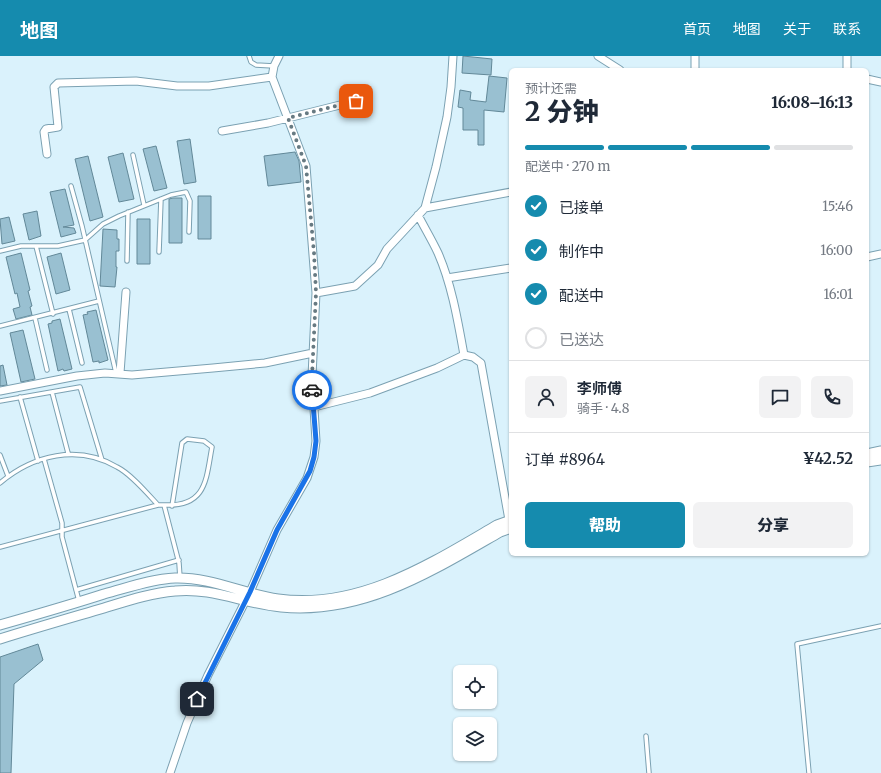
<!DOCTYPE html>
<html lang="zh">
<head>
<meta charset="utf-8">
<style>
  body { margin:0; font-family:Merriweather,"Noto Sans SC",serif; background:#f2f2f3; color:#1f2937; height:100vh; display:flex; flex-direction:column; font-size:15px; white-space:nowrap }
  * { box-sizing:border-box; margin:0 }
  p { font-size:13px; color:#747a83 }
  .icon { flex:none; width:22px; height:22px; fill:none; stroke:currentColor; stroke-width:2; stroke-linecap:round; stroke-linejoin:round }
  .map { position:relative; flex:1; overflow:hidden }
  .details { position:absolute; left:509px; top:12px; width:360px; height:488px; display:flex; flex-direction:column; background:#fff; border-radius:6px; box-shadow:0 1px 3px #0004 }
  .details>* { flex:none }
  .fabs { position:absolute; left:453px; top:609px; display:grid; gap:8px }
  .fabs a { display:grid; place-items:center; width:44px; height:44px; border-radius:6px; background:#fff; box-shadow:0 1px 3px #0004; font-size:20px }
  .pin { position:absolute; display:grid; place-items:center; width:34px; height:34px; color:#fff; margin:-17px; border-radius:8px; box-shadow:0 2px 6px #0006 }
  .courier { position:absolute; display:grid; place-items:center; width:40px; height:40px; margin:-20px; border:3px solid #1a73e8; border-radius:50%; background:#fff; color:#222; box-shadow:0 1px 5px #0007 }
  .head em { font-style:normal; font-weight:800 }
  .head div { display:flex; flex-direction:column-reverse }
  .head { display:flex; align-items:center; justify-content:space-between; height:68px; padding:0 16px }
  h1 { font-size:26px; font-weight:800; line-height:30px }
  .bar { display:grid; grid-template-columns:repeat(4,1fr); gap:6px 4px; align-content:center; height:48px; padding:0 16px }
  .bar i { height:5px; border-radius:3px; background:#e0e1e3 }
  .bar .active { background:#158bae }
  .bar p { grid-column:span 4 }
  .line { display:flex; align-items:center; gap:10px; padding:0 16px; border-top:1px solid #e0e1e3 }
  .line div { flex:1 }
  .round { display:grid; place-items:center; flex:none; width:42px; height:42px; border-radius:6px; background:#f2f2f3 }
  ol { padding:0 16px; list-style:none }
  li { display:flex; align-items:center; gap:12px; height:44px }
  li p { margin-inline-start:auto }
  li .icon { padding:4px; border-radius:50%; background:#158bae; color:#fff; stroke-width:4 }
  li:last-child { color:#747a83 }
  li i { width:22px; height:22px; border:2px solid #e0e1e3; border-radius:50% }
  .action { display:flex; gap:8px; margin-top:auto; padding:8px 16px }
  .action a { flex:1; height:46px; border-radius:6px; background:#158bae; color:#fff; font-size:16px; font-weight:800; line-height:46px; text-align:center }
  .action a+a { background:#f2f2f3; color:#1f2937 }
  header { display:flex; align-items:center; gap:24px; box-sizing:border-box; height:56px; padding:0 20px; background:#158bae; color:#fff }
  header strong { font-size:19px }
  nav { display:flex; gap:22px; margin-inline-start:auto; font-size:14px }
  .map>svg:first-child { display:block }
  .building { fill:#99c0d1; stroke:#628898 }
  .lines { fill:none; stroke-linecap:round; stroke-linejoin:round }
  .service-casing { stroke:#7ba1b2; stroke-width:5.5 }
  .minor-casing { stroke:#7ba1b2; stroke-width:9 }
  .tertiary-casing { stroke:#7ba1b2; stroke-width:11 }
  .service { stroke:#fff; stroke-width:3.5 }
  .minor { stroke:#fff; stroke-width:7 }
  .tertiary { stroke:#fff; stroke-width:9 }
  .done { stroke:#677a82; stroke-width:4; stroke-dasharray:0 7.2 }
  .route { stroke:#1a73e8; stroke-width:5 }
</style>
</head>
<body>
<header>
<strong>地图</strong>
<nav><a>首页</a><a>地图</a><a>关于</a><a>联系</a></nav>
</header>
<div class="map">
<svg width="881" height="717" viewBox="0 0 881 717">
  <rect width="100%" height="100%" fill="#daf2fc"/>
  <!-- building -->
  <path class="building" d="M463 0 492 3 491 19 462 17Z
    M489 20 507 22 504 56 484 54V89H478V74H463V52L458 51 460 34 471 36 470 44 486 46Z
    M190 83 196 126 184 128 177 85Z
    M156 90 167 132 154 135 143 93Z
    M295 96 299 105 301 126 268 130 264 100Z
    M123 97 134 143 119 146 108 101Z
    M88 100 103 161 90 165 75 103Z
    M65 133 74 169 63 171 74 172 76 177 61 181 50 136Z
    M198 140H211V183H198Z
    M173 142H182V187H169V143Z
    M37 155 41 180 29 184 23 158Z
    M9 161 15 185 2 188 0 163Z
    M137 163H150V208H137Z
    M103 173 117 174V183H119V195H116V211H117L115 231 100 230Z
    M21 197 30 234 28 235 32 250 30 251 32 259 16 263 13 253 20 251 17 237 15 238 6 201Z
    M61 197 70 234 56 238 47 201Z
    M96 254 108 304 99 307V305L93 306 83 259 88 258 87 256Z
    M60 263 72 313 64 315 63 313 58 315 48 268 52 267V265Z
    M23 274 35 323 21 326 10 277Z
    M3 309 7 329 0 330V310Z
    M38 588 43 604 14 628 11 717H0V601Z"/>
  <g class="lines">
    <defs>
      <path id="service" d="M249 0 251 6 256 9 274 10
        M133 99 144 149
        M71 130 82 170 116 317
        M36 190 53 258
        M0 195 21 190H58L85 184 103 168 119 160 171 139 186 136 190 145 189 176
        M159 196 161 143
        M127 205 128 156
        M69 253 82 307
        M35 262 47 314
        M0 270 99 245
        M52 336 68 397
        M20 341 38 405
        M0 345 80 331 102 404
        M0 399 8 420
        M44 403 62 467V481L79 545
        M0 427C33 399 78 388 117 411 131 418 147 437 158 449
        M164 449C207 451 206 423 212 391L204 385 187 383 182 387 172 450
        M0 491 158 449H164L179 507 180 522
        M76 534 179 504
        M646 680 649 717
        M809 717 797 588 881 570"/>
      <path id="minor" d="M598 0 620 14
        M695 0V14
        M847 14V0
        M867 23 881 26
        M222 75 268 67 356 45
        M47 98 44 76 46 73 58 71 54 31 58 27 136 25 177 30H209L272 21
        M425 152 511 136
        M418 159C424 171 432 184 438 197 452 229 458 266 464 299
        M867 201 881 198
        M447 222 511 212
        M316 237 355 230 378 209 387 193 425 152 436 111 447 61 451 31 453 0
        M120 317 126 236
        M0 335 77 320 105 317 132 319 213 312 265 307 313 297
        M314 351 370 337 437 312 464 299 473 301 481 307 509 464
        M170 717 187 667 208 619 250 536 277 474 307 422 314 401 316 385 312 320 316 237 306 110 272 21 274 10 279 0"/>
      <path id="tertiary" d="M867 398 881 395
        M867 406 881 404
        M0 569C35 559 70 549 104 538 127 532 151 523 175 522 211 521 243 538 278 543 359 554 430 508 497 469L511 464
        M0 583C35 572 70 562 104 552 127 545 151 537 175 535 212 531 245 548 281 551 363 559 432 515 500 476L511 472"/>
    </defs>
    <!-- service casing -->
    <use href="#service" class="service-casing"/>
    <!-- minor casing -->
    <use href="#minor" class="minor-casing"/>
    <!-- tertiary casing -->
    <use href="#tertiary" class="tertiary-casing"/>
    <!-- service -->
    <use href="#service" class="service"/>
    <!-- minor -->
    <use href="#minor" class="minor"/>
    <!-- tertiary -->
    <use href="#tertiary" class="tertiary"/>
  </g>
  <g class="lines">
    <!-- done -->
    <path class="done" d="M312 334V320L316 237 314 197 306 110 288 62 356 45"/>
    <!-- route -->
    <path class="route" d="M197 643 250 536 277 474 310 415 314 401 316 385 312 334"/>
  </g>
</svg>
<div class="fabs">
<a><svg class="icon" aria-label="locate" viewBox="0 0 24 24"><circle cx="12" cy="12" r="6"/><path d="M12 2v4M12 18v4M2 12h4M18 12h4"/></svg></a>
<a><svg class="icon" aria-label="layers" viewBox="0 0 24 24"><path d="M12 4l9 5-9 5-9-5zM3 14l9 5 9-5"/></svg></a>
</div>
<div class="pin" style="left:356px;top:45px;background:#ea580c"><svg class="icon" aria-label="bag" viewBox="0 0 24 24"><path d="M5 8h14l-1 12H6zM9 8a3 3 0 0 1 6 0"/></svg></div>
<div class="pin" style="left:197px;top:643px;background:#1f2937"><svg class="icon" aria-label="home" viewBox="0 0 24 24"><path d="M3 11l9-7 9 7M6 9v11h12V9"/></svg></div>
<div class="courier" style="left:312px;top:334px"><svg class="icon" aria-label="car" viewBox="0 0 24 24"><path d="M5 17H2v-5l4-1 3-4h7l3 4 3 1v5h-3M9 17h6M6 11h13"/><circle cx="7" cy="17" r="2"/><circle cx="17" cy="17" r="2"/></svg></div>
<section class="details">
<div class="head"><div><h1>2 分钟</h1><p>预计还需</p></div><em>16:08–16:13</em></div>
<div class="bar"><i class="active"></i><i class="active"></i><i class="active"></i><i></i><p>配送中 · 270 m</p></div>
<ol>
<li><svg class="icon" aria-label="check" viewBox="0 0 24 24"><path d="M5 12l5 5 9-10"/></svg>已接单<p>15:46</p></li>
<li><svg class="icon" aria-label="check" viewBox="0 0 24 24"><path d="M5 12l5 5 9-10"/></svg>制作中<p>16:00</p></li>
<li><svg class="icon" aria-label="check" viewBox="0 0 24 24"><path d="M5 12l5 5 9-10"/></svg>配送中<p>16:01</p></li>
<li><i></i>已送达</li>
</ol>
<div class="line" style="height:72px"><a class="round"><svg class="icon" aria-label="person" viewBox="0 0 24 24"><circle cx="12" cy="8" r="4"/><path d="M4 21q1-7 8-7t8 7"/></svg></a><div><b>李师傅</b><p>骑手 · 4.8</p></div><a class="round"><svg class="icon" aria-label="chat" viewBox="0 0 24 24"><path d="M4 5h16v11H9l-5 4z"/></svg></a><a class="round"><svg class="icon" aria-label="phone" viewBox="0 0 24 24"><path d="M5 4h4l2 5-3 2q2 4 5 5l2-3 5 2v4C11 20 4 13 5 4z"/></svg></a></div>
<div class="line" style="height:52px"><div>订单 #8964</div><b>¥42.52</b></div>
<div class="action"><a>帮助</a><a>分享</a></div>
</section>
</div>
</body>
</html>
